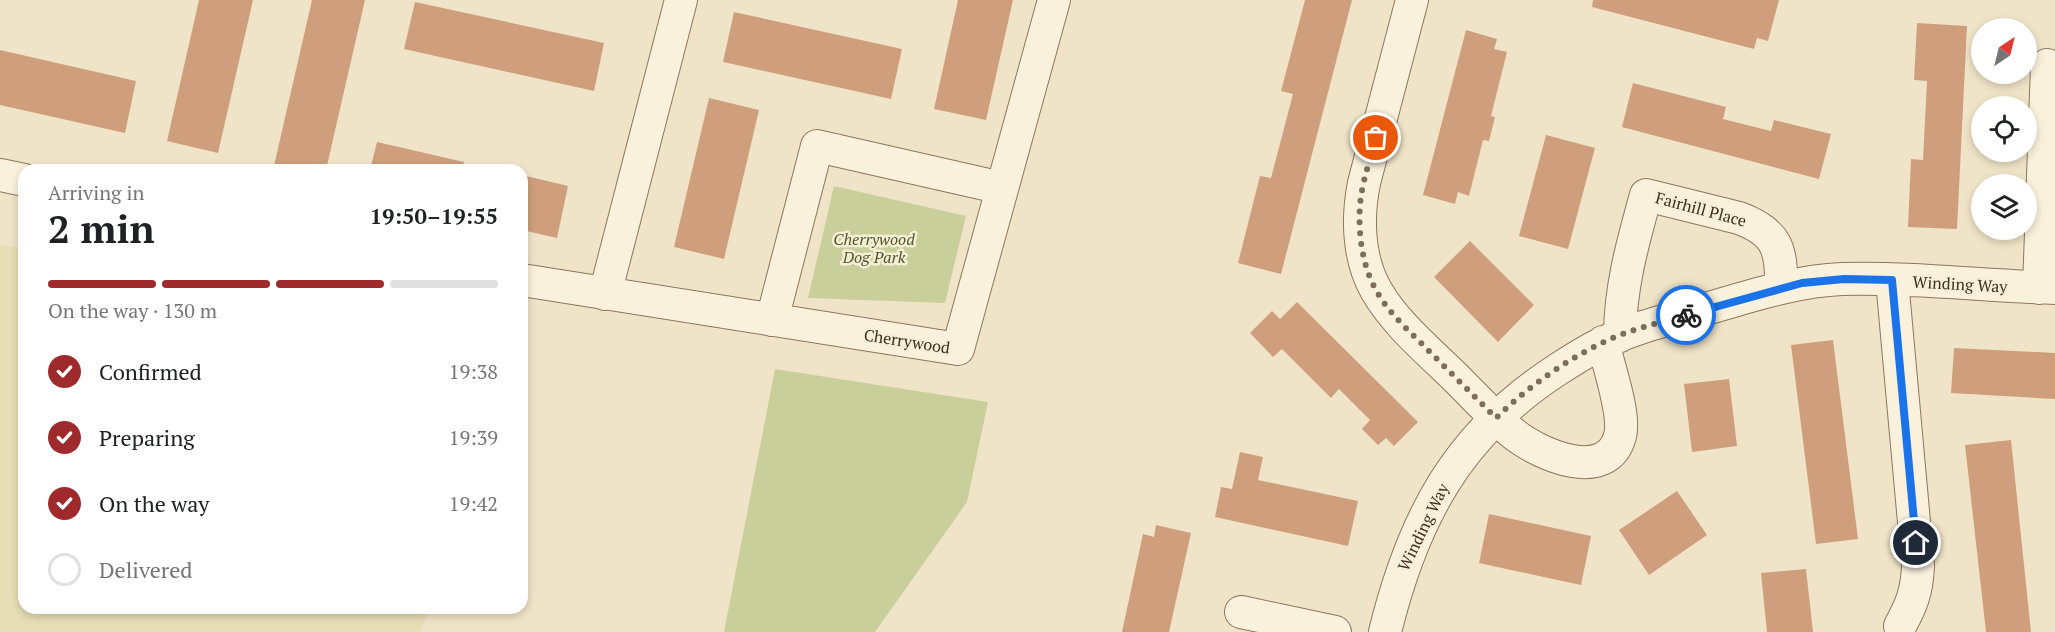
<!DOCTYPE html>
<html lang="en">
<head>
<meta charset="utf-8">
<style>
  body { margin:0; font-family:"PT Serif",serif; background:#f2f2f2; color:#202124; height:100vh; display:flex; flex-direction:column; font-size:22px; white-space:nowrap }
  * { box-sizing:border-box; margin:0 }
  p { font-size:20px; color:#757577 }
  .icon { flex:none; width:33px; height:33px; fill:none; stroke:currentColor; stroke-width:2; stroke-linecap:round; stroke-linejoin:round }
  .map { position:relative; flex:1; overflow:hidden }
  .side { position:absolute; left:18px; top:164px; width:510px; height:450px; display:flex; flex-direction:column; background:#fff; border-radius:18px; box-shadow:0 3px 9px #0003 }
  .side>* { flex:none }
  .needle { width:39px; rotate:35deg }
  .buttons { position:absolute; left:1971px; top:18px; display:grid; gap:12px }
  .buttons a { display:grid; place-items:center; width:66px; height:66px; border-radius:50%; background:#fff; box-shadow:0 3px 9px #0003; font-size:30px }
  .pin { position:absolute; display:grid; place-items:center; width:51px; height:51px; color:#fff; margin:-26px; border:3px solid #fff; border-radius:50%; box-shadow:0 2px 6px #0007 }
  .courier { position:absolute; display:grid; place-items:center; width:60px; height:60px; margin:-30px; border:4px solid #1a73e8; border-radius:50%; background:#fff; color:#222; box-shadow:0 2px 8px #0007 }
  .overview em { font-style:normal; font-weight:800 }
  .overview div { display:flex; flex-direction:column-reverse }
  .overview { display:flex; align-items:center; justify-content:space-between; height:102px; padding:0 30px }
  h1 { font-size:39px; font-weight:800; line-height:45px }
  .bar { display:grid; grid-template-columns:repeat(4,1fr); gap:9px 6px; align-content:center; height:72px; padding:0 30px }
  .bar i { height:8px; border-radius:4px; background:#e0e0e0 }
  .bar .current { background:#9e2a2b }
  .bar p { grid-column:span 4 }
  ol { padding:0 30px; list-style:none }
  li { display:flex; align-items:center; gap:18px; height:66px }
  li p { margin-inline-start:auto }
  li .icon { padding:6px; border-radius:50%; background:#9e2a2b; color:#fff; stroke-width:4 }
  li:last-child { color:#757577 }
  li i { width:33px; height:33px; border:3px solid #e0e0e0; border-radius:50% }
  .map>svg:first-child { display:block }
  .farmland { fill:#e6deb5 }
  .green { fill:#c9cf9b }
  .building { fill:#cf9f7d }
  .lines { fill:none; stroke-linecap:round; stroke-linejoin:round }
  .minor-casing { stroke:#8d765c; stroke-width:34 }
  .minor { stroke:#faf1dc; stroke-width:32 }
  .done { stroke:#7c6e5b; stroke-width:6; stroke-dasharray:0 10.8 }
  .route { stroke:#1a73e8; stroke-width:8 }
  .labels { text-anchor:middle; stroke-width:5; stroke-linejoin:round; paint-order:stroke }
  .street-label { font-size:16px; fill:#3d2e20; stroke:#f7eed8 }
  .park-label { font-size:16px; font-style:italic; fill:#4d5a26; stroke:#f7eed8 }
</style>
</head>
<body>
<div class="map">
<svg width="2055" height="632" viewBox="0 0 2055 632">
  <rect width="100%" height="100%" fill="#f0e4c8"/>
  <!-- farmland -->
  <path class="farmland" d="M0 245 24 249V608H429L420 632H0Z"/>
  <!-- green -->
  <path class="green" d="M834 186 966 216 945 303 808 298Z
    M775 369 988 402 967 502 875 632H724Z"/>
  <!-- building -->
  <path class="building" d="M199 0H253L218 153 167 141Z
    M312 0H365L326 170H273Z
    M958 0H1013L986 120 934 109Z
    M1305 0H1352L1281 274 1238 263 1260 176 1271 178 1293 94 1281 91Z
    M1593 0H1779L1768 41 1757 38 1754 49 1592 7Z
    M415 2 604 43 594 91 404 49Z
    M734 12 902 49 891 99 723 62Z
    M1917 23 1967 26 1957 229 1908 227 1911 159 1923 160 1927 81 1914 80Z
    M1466 30 1497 39 1494 49 1507 52 1491 116 1495 117 1489 141 1483 140 1469 196 1458 192 1455 204 1423 195Z
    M0 50 136 81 125 133 0 105Z
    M1633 83 1726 107 1723 119 1771 131 1774 120 1831 134 1819 179 1622 127Z
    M709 98 759 110 724 259 674 247Z
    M1546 135 1595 148 1568 249 1519 236Z
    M377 142 464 162 463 170H370Z
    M522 175 568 186 557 238 522 230Z
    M1470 241 1534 305 1498 342 1434 277Z
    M1297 302 1418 422 1394 446 1386 438 1378 445 1362 429 1370 420 1339 389 1331 398 1282 349 1273 357 1250 333 1272 311 1280 319Z
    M1833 340 1858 539 1816 544 1791 345Z
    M1954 348 2055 353V399L1951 393Z
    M1729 379 1737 446 1692 452 1684 384Z
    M2011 440 2031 632H1986L1965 445Z
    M1240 452 1263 457 1258 480 1358 501 1348 546 1215 517 1221 487 1232 489Z
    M1677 491 1707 535 1649 575 1619 530Z
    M1489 514 1591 536 1581 585 1479 563Z
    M1156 525 1191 533 1169 632H1122L1143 534 1154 537Z
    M1806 569 1813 632H1767L1761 573Z"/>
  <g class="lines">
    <defs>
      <path id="minor" d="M1412 0 1364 183C1357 218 1358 258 1376 290 1396 325 1431 353 1459 381 1477 399 1495 419 1515 435 1541 455 1607 484 1620 436 1626 415 1608 365 1603 342
        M0 175 24 180
        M522 280 958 349 1054 0
        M1892 280 1918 566C1917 591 1912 604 1900 626
        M2039 288 2047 65
        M605 294 681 0
        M772 320 817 146 1002 188
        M1620 336C1620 287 1633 242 1646 195L1739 218C1777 232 1782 249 1781 288
        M1241 612 1335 632
        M1385 632C1413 518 1458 433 1560 368 1574 359 1588 350 1603 343 1635 327 1671 319 1706 309 1751 296 1795 281 1842 279 1913 277 1984 286 2055 288"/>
    </defs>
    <!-- minor casing -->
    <use href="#minor" class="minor-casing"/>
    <!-- minor -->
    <use href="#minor" class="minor"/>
  </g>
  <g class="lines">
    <!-- done -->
    <path class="done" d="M1376 138C1370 160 1362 182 1360 205 1358 232 1362 266 1376 290 1388 312 1407 329 1424 346 1448 370 1472 394 1496 418 1527 388 1564 361 1602 343 1628 330 1658 323 1686 315"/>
    <!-- route -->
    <path class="route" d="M1686 315 1802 283 1844 279 1892 280 1916 543"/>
  </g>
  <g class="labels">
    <!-- street labels -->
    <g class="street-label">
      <text transform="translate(1701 209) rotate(15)" y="6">Fairhill Place</text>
      <text transform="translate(1960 284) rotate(3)" y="6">Winding Way</text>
      <text transform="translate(907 341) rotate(9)" y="6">Cherrywood</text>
      <text transform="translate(1423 527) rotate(-64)" y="6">Winding Way</text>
    </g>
    <!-- park labels -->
    <g class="park-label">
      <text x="874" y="245">Cherrywood<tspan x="874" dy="18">Dog Park</tspan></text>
    </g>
  </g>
</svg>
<div class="buttons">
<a><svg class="needle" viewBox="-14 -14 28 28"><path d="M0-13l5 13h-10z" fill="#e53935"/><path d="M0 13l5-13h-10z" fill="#757577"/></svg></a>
<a><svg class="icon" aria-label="locate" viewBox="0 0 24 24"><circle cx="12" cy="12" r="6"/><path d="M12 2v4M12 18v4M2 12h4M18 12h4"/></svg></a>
<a><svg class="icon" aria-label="layers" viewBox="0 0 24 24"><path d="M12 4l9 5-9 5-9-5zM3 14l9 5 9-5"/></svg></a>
</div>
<div class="pin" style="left:1376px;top:138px;background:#ea580c"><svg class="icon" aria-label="bag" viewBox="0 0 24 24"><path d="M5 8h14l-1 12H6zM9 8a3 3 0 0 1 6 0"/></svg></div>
<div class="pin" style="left:1916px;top:543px;background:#1f2937"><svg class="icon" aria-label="home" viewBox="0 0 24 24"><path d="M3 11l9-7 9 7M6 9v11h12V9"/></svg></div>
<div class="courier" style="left:1686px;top:315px"><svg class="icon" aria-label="bike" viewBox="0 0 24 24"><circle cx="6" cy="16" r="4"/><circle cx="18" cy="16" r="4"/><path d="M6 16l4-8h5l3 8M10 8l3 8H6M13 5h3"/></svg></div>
<section class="side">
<div class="overview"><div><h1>2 min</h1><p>Arriving in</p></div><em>19:50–19:55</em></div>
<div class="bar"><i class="current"></i><i class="current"></i><i class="current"></i><i></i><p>On the way · 130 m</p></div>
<ol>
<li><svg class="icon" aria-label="check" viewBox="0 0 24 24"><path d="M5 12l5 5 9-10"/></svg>Confirmed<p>19:38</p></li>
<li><svg class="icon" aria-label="check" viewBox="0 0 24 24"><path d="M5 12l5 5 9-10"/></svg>Preparing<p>19:39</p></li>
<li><svg class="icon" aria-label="check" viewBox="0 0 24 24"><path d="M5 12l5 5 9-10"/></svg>On the way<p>19:42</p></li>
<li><i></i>Delivered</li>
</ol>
</section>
</div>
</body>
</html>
